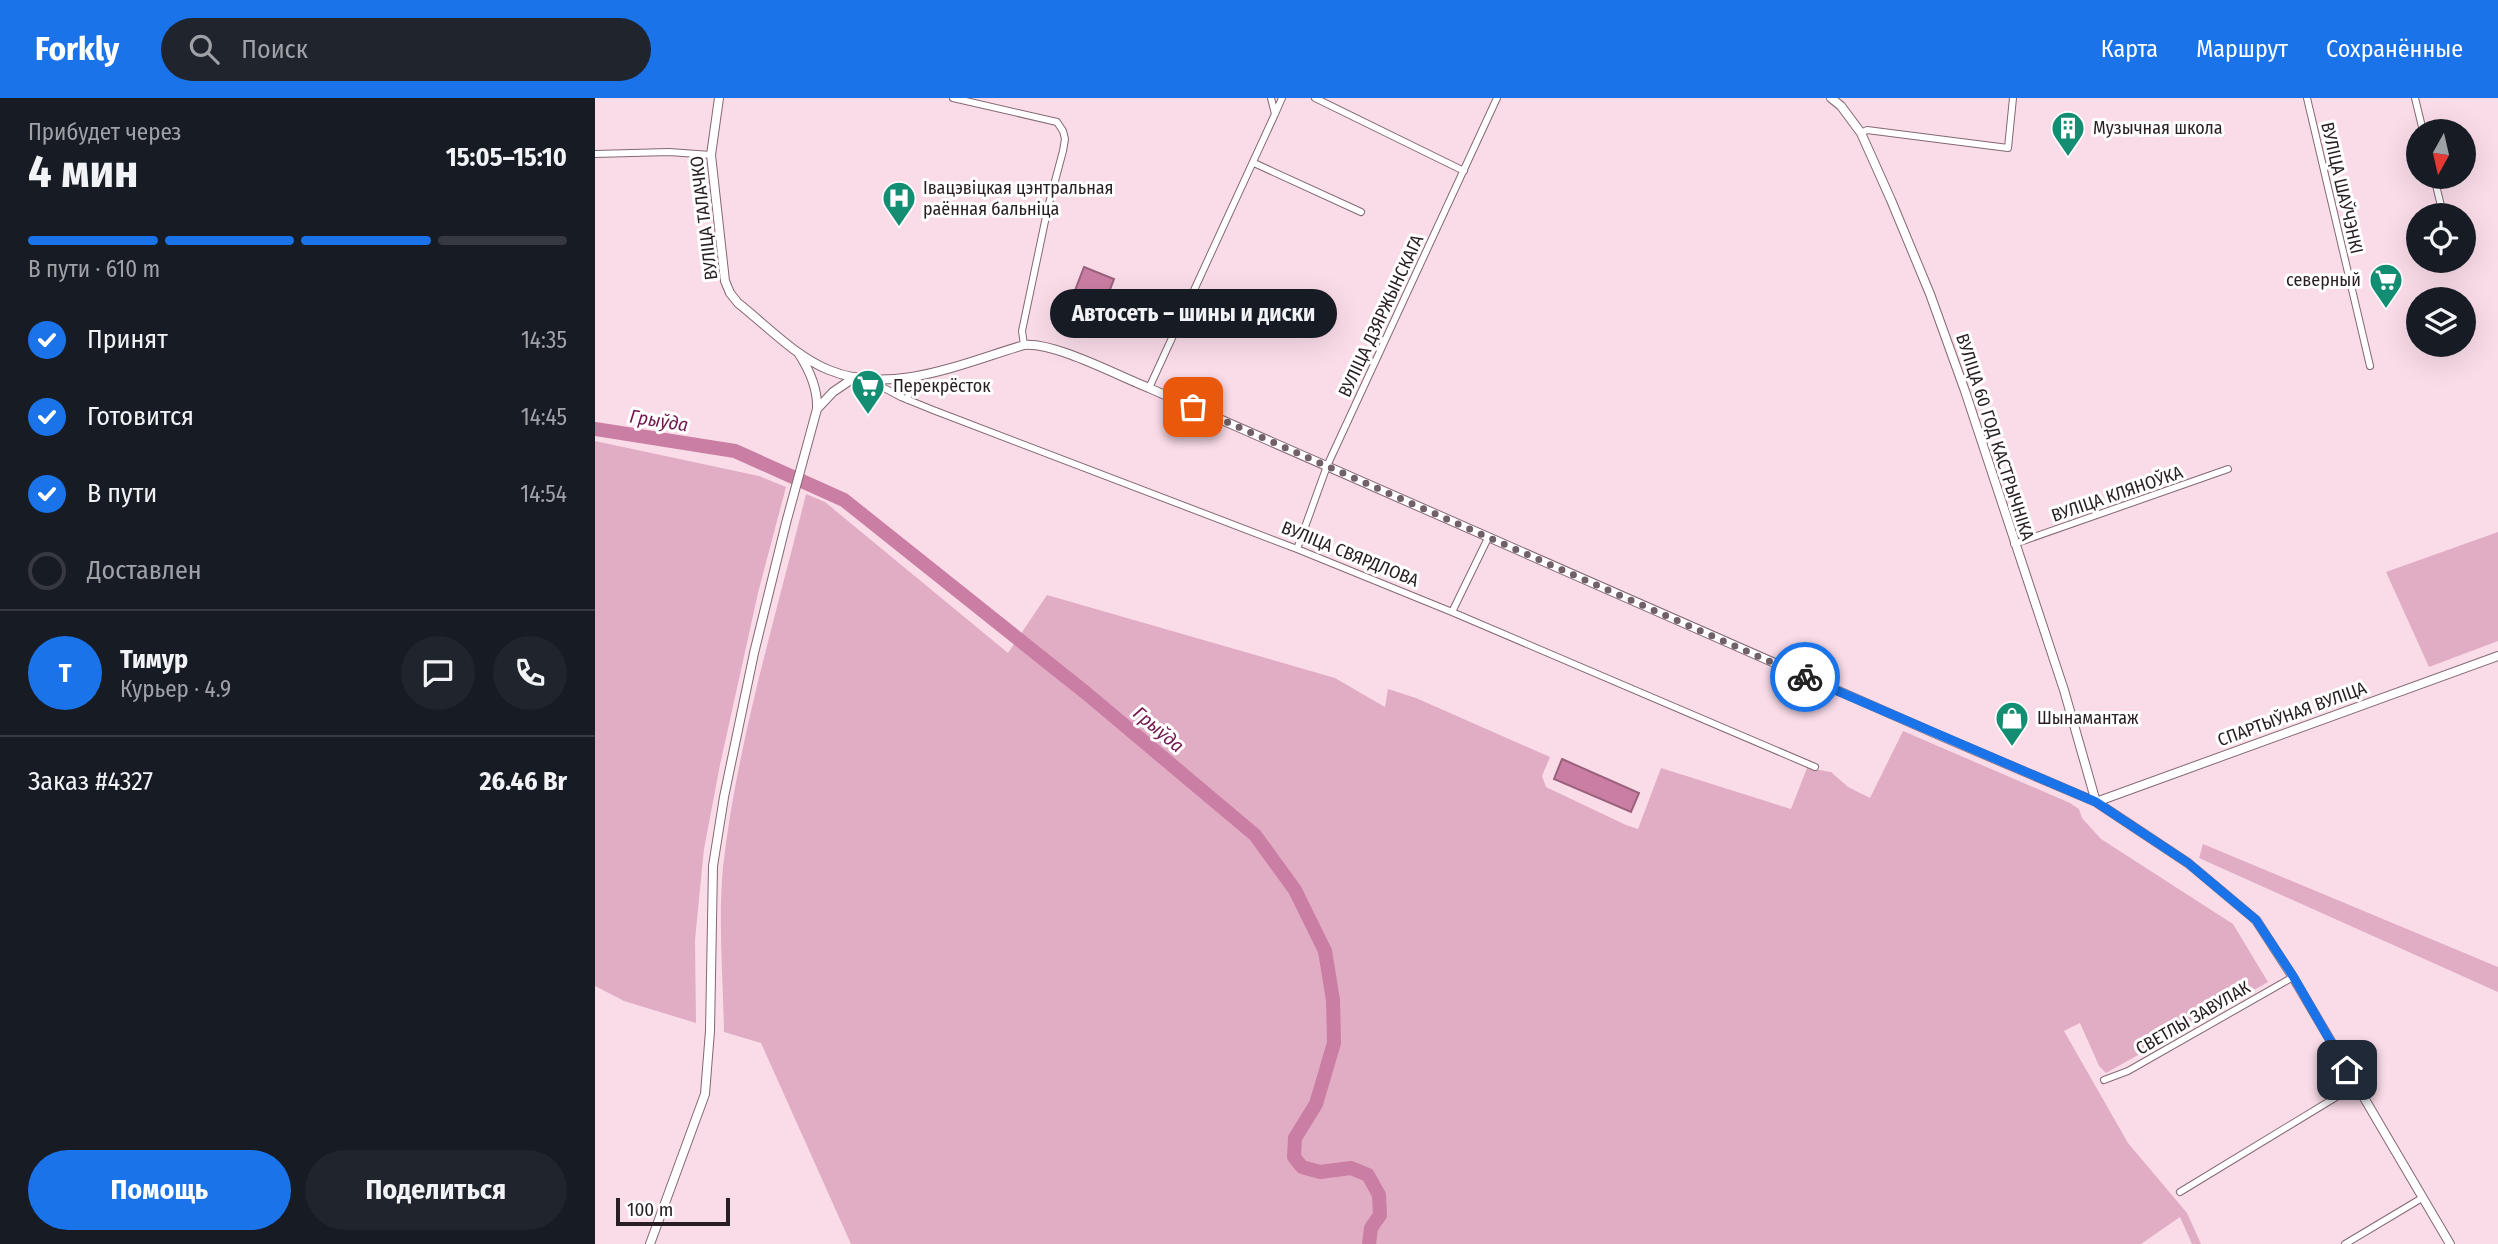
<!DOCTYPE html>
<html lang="ru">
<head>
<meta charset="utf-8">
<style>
  body { margin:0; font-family:"Fira Sans Condensed",sans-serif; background:#20242c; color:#f1f3f6; height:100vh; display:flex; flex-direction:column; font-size:26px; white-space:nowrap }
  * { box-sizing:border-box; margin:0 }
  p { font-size:23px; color:#9ea1a6 }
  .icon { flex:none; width:38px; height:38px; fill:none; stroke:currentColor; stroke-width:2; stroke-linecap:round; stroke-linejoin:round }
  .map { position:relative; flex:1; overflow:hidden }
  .drawer { display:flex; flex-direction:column; background:#171b24; width:595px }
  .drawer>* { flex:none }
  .needle { width:46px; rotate:188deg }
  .tools { position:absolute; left:1811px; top:21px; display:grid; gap:14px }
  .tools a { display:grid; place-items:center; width:70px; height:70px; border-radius:50%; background:#171b24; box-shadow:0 7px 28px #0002; font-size:35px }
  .scale { position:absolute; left:21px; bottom:18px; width:114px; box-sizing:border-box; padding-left:7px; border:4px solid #291e23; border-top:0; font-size:19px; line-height:24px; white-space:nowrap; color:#291e23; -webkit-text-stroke:5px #fff; paint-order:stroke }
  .pin { position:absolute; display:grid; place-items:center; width:60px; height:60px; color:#fff; margin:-30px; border-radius:14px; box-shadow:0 4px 10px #0006 }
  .courier { position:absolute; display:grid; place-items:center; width:70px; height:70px; margin:-35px; border:5px solid #1a73e8; border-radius:50%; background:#fff; color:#222; box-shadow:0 2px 9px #0007 }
  .bubble { position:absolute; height:49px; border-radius:24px; background:#171b24; box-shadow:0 7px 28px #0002; font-size:23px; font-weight:700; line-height:49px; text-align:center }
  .headline em { font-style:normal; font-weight:700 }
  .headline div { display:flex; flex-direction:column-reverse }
  .headline { display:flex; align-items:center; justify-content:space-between; height:119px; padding:0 28px }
  h1 { font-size:46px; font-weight:700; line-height:52px }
  .bar { display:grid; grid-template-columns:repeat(4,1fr); gap:10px 7px; align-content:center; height:84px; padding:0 28px }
  .bar i { height:9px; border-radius:5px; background:#363941 }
  .bar .selected { background:#1a73e8 }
  .bar p { grid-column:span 4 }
  .line { display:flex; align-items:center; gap:18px; padding:0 28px; border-top:2px solid #363941 }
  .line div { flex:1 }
  .round { display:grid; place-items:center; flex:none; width:74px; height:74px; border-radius:37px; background:#20242c }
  ol { padding:0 28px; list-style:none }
  li { display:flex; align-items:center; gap:21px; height:77px }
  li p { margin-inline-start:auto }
  li .icon { padding:7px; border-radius:50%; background:#1a73e8; color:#fff; stroke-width:4 }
  li:last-child { color:#9ea1a6 }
  li i { width:38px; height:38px; border:4px solid #363941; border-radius:50% }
  .action { display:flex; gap:14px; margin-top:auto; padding:14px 28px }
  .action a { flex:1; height:80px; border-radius:42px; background:#1a73e8; color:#fff; font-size:28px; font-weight:700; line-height:80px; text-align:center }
  .action a+a { background:#20242c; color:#f1f3f6 }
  header { display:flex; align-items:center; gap:42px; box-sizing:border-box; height:98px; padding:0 35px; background:#1a73e8; color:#fff }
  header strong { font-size:33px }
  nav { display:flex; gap:38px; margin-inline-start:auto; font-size:24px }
  .search { width:490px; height:63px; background:#20242c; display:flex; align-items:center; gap:18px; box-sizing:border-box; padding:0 24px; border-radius:38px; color:#9ea1a6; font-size:26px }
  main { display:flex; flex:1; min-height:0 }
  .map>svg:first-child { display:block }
  .green { fill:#e1adc5 }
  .water { fill:#cb7ea3; stroke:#9a617d; stroke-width:2 }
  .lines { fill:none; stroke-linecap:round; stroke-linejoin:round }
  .river { stroke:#cb7ea3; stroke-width:14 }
  .minor-casing { stroke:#836874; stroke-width:8 }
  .tertiary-casing { stroke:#836874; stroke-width:10 }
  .minor { stroke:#fff; stroke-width:6 }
  .tertiary { stroke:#fff; stroke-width:8 }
  .done { stroke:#726068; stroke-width:7; stroke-dasharray:0 12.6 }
  .route { stroke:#1a73e8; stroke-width:9 }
  .labels { text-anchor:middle; stroke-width:6; stroke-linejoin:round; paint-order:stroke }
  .poi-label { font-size:18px; fill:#291e23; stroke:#fff; text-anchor:start }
  .street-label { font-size:18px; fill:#291e23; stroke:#fff }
  .water-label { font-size:19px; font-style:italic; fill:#72174d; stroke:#fff }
</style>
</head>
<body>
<header>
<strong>Forkly</strong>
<div class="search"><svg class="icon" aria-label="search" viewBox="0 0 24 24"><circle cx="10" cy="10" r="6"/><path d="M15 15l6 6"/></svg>Поиск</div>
<nav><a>Карта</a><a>Маршрут</a><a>Сохранённые</a></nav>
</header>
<main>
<section class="drawer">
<div class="headline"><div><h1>4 мин</h1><p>Прибудет через</p></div><em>15:05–15:10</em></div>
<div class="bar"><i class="selected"></i><i class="selected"></i><i class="selected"></i><i></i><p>В пути · 610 m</p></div>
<ol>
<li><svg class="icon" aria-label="check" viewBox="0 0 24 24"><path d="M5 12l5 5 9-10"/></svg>Принят<p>14:35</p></li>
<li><svg class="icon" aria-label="check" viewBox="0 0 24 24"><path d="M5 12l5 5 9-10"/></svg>Готовится<p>14:45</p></li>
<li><svg class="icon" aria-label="check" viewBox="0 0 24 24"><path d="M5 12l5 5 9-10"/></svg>В пути<p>14:54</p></li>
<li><i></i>Доставлен</li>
</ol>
<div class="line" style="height:126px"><b class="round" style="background:#1a73e8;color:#fff">Т</b><div><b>Тимур</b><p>Курьер · 4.9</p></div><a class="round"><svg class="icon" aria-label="chat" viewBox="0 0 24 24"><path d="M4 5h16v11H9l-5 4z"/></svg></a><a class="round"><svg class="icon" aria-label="phone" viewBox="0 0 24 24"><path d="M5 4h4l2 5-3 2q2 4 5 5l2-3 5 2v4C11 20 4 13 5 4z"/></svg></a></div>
<div class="line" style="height:91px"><div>Заказ #4327</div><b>26.46 Br</b></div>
<div class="action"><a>Помощь</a><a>Поделиться</a></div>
</section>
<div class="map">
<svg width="1903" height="1146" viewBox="0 0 1903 1146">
  <rect width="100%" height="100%" fill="#fadce9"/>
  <!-- green -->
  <path class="green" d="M0 343 164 378 191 389 163 495 125 667 109 751 100 842 101 925 29 903 0 888Z
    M211 396 230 404 413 555 452 497 740 580 790 609 793 591 821 600 955 659 947 678 951 689 1031 727 1043 731 1066 670 1196 711 1212 670 1236 674 1253 689 1275 700 1308 633 1475 705 1484 711 1487 720 1506 741 1638 826 1673 884 1511 975 1504 968 1485 925 1469 933 1533 1045 1592 1115 1606 1146H1597L1585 1119 1546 1146H256L166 945 129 934C128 879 123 824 128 769 142 645 181 518 211 396Z
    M1903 434V543L1834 569 1791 474Z
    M1608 746 1903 869V894L1604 760Z"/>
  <!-- water -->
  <path class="water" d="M489 169 519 181 499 233 469 221Z
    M967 661 1044 695 1036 714 959 681Z"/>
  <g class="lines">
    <!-- river -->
    <path class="river" d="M0 331 140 353 249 402 491 595 660 737 700 792 730 853 738 902 739 945 721 1006 700 1040 699 1059 707 1069 725 1074 756 1070 773 1077 784 1097 785 1117 776 1130 774 1146"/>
    <defs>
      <path id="minor" d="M358 0 462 24 468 33 470 41 468 53 453 109 427 233 429 247
        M720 0 869 73
        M1712 0 1775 268
        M1820 0 1828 33
        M680 16 687 0
        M1266 35 1272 32 1413 50 1418 0
        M0 56 74 54 116 57
        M659 65 766 114
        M1839 79 1848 116
        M276 283 306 299 338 312 702 451 857 514 1220 669
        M554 290 680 16 676 0
        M313 302 315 279
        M1419 446 1633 371
        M702 451 732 368 902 0
        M857 514 893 440
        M1509 982 1533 973 1698 879
        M1585 1094 1761 987
        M1750 1146 1827 1100"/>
      <path id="tertiary" d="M124 0 116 57 130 183 135 195 143 205C172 228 200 258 234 272 297 298 368 265 429 247 460 244 523 278 554 290L1346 638 1501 704 1593 765 1661 822 1698 879 1855 1146
        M1236 0 1246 8 1266 35 1296 102 1335 196 1370 293 1469 592 1501 704
        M222 311 238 294 260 279
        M1501 704 1903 558
        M55 1146 110 996 115 933 118 768 129 699 159 555 191 425 222 311C223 291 215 273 204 256"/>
    </defs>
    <!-- minor casing -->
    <use href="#minor" class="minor-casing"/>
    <!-- tertiary casing -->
    <use href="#tertiary" class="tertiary-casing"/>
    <!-- minor -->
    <use href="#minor" class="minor"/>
    <!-- tertiary -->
    <use href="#tertiary" class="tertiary"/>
  </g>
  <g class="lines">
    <!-- done -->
    <path class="done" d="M598 309 1210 579"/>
    <!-- route -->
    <path class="route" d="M1210 579 1501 704 1593 765 1661 822 1698 878 1752 972"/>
  </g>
  <!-- icons -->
  <defs>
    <symbol id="building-pin" viewBox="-11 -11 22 30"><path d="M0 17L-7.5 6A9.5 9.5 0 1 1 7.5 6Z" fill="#138e72" stroke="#fff"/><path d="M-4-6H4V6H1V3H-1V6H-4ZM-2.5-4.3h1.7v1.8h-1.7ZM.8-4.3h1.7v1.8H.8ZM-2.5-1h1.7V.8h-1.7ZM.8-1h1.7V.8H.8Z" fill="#fff"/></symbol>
    <symbol id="hospital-pin" viewBox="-11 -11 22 30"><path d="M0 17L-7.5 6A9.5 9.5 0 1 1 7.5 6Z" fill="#138e72" stroke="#fff"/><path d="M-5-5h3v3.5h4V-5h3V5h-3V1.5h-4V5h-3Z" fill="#fff"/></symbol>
    <symbol id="supermarket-pin" viewBox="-11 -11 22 30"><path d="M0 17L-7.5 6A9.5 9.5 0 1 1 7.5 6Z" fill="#138e72" stroke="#fff"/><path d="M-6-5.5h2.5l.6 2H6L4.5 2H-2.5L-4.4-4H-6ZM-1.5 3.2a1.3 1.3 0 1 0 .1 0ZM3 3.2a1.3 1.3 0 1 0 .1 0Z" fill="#fff"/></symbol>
    <symbol id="shop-pin" viewBox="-11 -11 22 30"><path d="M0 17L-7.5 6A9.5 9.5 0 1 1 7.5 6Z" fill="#138e72" stroke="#fff"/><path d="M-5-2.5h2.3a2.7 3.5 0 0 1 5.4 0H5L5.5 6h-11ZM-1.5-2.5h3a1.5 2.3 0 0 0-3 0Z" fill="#fff"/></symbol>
  </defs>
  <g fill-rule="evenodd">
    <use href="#building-pin" x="1454" y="11" width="38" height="52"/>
    <use href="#hospital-pin" x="285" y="81" width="38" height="52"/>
    <use href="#supermarket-pin" x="1772" y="163" width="38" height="52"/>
    <use href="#supermarket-pin" x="254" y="269" width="38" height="52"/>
    <use href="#shop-pin" x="1398" y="601" width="38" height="52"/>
  </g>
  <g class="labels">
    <!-- poi labels -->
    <g class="poi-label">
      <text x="1498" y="36">Музычная школа</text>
      <text x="328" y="96">Івацэвіцкая цэнтральная<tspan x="328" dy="21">раённая бальніца</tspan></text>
      <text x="1766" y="188" text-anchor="end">северный</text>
      <text x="298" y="294">Перекрёсток</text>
      <text x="1442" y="626">Шынамантаж</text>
    </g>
    <!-- street labels -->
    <g class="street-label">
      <text transform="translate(1747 90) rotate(77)" y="6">ВУЛІЦА ШАЎЧЭНКІ</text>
      <text transform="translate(109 120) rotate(-97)" y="6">ВУЛІЦА ТАЛАЧКО</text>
      <text transform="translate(786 218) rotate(-65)" y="6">ВУЛІЦА ДЗЯРЖЫНСКАГА</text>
      <text transform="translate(1400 339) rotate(72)" y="6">ВУЛІЦА 60 ГОД КАСТРЫЧНІКА</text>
      <text transform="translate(1522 396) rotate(-19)" y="6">ВУЛІЦА КЛЯНОЎКА</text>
      <text transform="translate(755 456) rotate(22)" y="6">ВУЛІЦА СВЯРДЛОВА</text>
      <text transform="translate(1697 616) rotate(-20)" y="6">СПАРТЫЎНАЯ ВУЛІЦА</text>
      <text transform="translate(1598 920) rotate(-30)" y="6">СВЕТЛЫ ЗАВУЛАК</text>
    </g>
    <!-- water labels -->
    <g class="water-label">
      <text transform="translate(64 322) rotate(9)" y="7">Грыўда</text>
      <text transform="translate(564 631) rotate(40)" y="7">Грыўда</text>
    </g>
  </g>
</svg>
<div class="tools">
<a><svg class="needle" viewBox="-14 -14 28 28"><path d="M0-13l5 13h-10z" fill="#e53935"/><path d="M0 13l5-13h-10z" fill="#9ea1a6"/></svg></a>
<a><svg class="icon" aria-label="locate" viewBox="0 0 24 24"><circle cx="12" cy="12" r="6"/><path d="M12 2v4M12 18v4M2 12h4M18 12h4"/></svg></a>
<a><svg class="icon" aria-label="layers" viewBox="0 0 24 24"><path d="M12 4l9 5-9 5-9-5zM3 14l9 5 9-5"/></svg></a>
</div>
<div class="scale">100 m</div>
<div class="pin" style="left:598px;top:309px;background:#ea580c"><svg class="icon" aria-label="bag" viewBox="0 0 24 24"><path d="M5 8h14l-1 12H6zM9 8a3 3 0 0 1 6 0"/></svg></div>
<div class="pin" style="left:1752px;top:972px;background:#1f2937"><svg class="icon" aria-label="home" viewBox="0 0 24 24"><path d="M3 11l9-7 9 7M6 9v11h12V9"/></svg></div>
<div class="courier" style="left:1210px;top:579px"><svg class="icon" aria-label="bike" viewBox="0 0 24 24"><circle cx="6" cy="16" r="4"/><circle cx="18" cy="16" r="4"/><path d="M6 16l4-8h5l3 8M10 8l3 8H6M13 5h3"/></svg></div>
<div class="bubble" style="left:455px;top:191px;width:287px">Автосеть – шины и диски</div>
</div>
</main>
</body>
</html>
